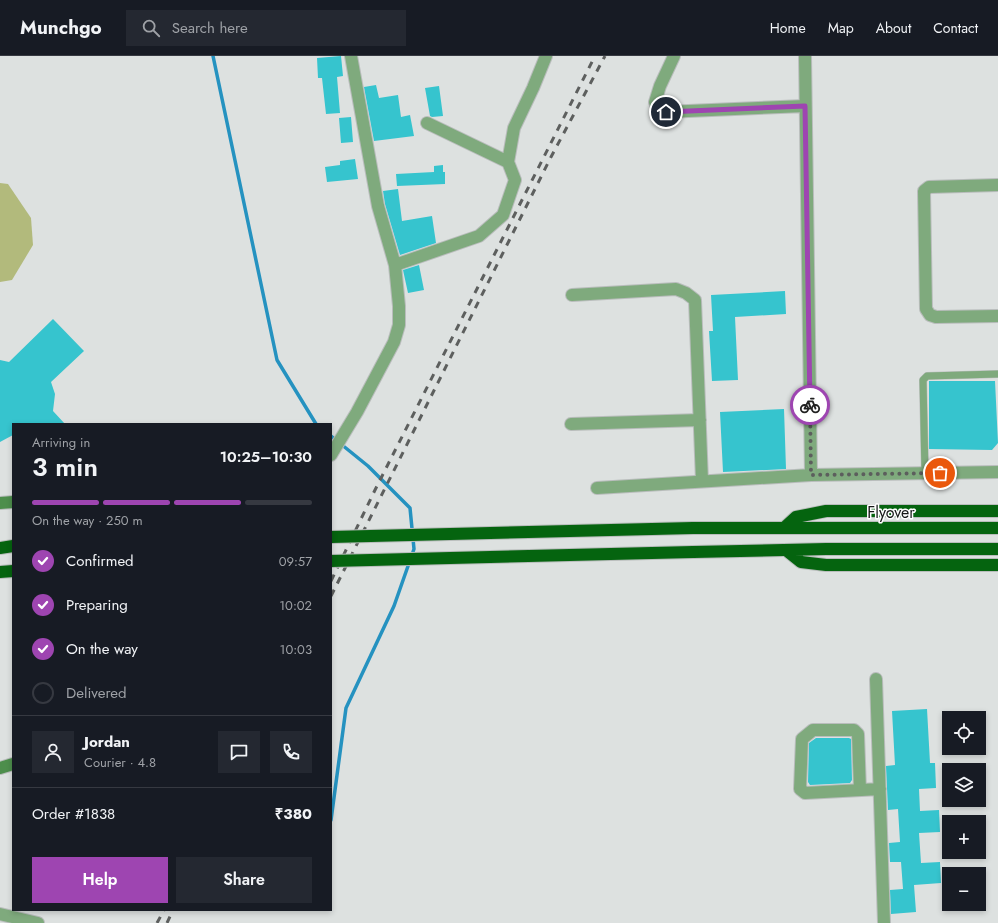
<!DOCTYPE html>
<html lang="en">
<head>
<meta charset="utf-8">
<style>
  body { margin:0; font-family:Jost,sans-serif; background:#242831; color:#f1f3f6; height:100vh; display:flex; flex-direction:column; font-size:15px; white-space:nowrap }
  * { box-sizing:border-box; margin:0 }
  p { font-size:13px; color:#9ea1a6 }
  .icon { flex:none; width:22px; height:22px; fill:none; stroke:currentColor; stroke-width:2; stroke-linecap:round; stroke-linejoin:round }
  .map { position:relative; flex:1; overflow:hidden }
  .details { position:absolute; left:12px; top:367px; width:320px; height:488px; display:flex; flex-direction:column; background:#171b24; border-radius:0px; box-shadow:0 2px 6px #0003 }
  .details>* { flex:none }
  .fabs { position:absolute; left:942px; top:655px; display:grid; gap:8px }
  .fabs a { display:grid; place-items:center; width:44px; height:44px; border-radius:0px; background:#171b24; box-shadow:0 2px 6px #0003; font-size:20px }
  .pin { position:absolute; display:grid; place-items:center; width:34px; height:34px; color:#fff; margin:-17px; border:2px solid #fff; border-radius:50%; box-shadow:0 1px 4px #0007 }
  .courier { position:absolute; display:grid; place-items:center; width:40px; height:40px; margin:-20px; border:3px solid #9e45b1; border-radius:50%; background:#fff; color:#222; box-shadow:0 1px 5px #0007 }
  .overview em { font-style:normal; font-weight:600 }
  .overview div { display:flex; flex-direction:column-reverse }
  .overview { display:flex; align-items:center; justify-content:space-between; height:68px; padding:0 20px }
  h1 { font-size:26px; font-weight:600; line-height:30px }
  .bar { display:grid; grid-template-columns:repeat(4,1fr); gap:6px 4px; align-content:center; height:48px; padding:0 20px }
  .bar i { height:5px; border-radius:3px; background:#363941 }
  .bar .current { background:#9e45b1 }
  .bar p { grid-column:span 4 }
  .line { display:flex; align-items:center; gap:10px; padding:0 20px; border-top:1px solid #363941 }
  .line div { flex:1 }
  .round { display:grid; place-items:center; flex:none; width:42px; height:42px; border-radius:0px; background:#242831 }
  ol { padding:0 20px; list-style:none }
  li { display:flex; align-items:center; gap:12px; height:44px }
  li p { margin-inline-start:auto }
  li .icon { padding:4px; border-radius:50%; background:#9e45b1; color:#fff; stroke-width:4 }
  li:last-child { color:#9ea1a6 }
  li i { width:22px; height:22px; border:2px solid #363941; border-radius:50% }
  .cta { display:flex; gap:8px; margin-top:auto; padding:8px 20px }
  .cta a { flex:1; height:46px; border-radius:0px; background:#9e45b1; color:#fff; font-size:16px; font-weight:600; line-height:46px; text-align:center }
  .cta a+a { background:#242831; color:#f1f3f6 }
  header { display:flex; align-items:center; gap:24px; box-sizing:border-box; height:56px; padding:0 20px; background:#171b24; border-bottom:1px solid #363941 }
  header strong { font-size:19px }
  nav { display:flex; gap:22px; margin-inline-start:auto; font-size:14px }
  .search { width:280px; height:36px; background:#242831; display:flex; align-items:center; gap:10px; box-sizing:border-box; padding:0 14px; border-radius:0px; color:#9ea1a6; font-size:15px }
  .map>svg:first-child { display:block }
  .green { fill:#b2ba7c }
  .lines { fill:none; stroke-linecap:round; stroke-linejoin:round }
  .stream { stroke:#2592c0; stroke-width:3.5 }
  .building { fill:#36c4ce }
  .lane-casing { stroke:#b9bdbc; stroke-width:8 }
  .street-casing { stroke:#b9bdbc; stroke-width:14 }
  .secondary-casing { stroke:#b9bdbc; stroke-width:14 }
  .highway-casing { stroke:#b9bdbc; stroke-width:14 }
  .lane { stroke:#7faa7d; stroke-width:7 }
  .street { stroke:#7faa7d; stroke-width:12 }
  .secondary { stroke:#4d8e4c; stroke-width:12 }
  .highway { stroke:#05640f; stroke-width:12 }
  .rail { stroke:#5d5f5e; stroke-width:3; stroke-dasharray:7 7; stroke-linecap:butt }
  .highway-bridge-casing { stroke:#b9bdbc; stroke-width:14; stroke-linecap:butt }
  .highway-bridge { stroke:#05640f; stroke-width:12 }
  .done { stroke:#5c5e5d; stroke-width:4; stroke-dasharray:0 7.2 }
  .route { stroke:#9e45b1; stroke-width:5 }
  .labels { text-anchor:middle; stroke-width:3; stroke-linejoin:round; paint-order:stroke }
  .street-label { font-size:16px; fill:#161817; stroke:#fff }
</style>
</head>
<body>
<header>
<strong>Munchgo</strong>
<div class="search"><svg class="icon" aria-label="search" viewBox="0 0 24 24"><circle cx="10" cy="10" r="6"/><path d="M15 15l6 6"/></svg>Search here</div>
<nav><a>Home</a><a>Map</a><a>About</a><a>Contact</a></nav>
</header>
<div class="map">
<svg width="998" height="867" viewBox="0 0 998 867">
  <rect width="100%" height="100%" fill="#dde1e0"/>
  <!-- green -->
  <path class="green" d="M0 127 8 128 31 162 33 189 12 224 0 226Z"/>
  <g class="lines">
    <!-- stream -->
    <path class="stream" d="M213 0 277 304 316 368
      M331 380 368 410 410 452 414 493 394 550 346 652 331 764"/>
  </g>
  <!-- building -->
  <path class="building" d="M341 0 343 20 337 21 340 57 326 58 322 22H318L317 2Z
    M376 29 379 42 398 39 401 61 410 59 414 80 374 85 364 31Z
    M439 30 443 60 432 61 430 60 425 32Z
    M351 61 353 86 341 87 339 62Z
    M355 103 358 123 327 126 325 111 340 109V105Z
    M443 109V116H445V128L397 130 396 118 434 116V110Z
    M398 133 402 165 432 160 436 187 400 199 385 148 383 135Z
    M419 209 424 234 408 237 403 214Z
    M785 235 786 258 735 261 738 324 712 325 709 275H713L711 239Z
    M53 263 84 295 51 326 55 338 53 355 65 368H13V379L0 386V304L9 306Z
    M929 325H995L998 387 992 394 929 393Z
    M784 353 786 413 723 416 720 356Z
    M927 653 930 707H935L936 732 919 733 920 755 939 754 940 776 919 777 921 807 940 806 941 827 914 829 916 856 891 858 890 834 903 833 901 806H890L889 787 900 786 898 753 888 754 886 710 895 709 892 655Z
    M816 682H849L851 683 852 724 850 727 810 729 808 726 809 687Z"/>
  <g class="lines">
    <defs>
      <path id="lane" d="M925 417 923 324 927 320 998 318"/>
      <path id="street" d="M674 0 660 30 655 46 658 53 665 56 805 50
        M805 0 811 419 998 416
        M427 67 508 106
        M998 129 929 131 924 135 926 253 930 259 936 261 998 260
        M395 209 479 180 503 159 515 124 508 106 514 72 533 32 546 0
        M572 239 676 233 686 237 695 244 702 425
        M571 368 700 364
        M331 399 357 356 394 286 399 269V250L395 209 378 150 351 0
        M597 432 811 419
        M876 623 884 867
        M860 734 858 678 854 674H813L802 683 800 733 805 737 880 733
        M0 858 38 867"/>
      <path id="secondary" d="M0 447 13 446
        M0 712 13 708"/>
      <path id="highway" d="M693 472H998
        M784 472 796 461 826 455H998
        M0 492 13 490
        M786 494 801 506 826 509H998
        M693 496 826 493H998
        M0 516 13 515"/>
    </defs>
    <!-- lane casing -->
    <use href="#lane" class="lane-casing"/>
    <!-- street casing -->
    <use href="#street" class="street-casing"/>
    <!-- secondary casing -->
    <use href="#secondary" class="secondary-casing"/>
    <!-- highway casing -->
    <use href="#highway" class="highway-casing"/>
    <!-- lane -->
    <use href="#lane" class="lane"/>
    <!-- street -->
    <use href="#street" class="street"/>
    <!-- secondary -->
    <use href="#secondary" class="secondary"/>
    <!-- highway -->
    <use href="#highway" class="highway"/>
    <!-- rail -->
    <path class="rail" d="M331 525 375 434 595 0
      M331 540 551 101 605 0
      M157 867 164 854
      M167 867 173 854"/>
    <defs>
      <path id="highway-bridge" d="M331 481 693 472
        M331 505 693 496"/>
    </defs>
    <!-- highway-bridge casing -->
    <use href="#highway-bridge" class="highway-bridge-casing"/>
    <!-- highway-bridge -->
    <use href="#highway-bridge" class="highway-bridge"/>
  </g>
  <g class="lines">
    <!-- done -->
    <path class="done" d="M810 349 811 419 940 417"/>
    <!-- route -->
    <path class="route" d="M666 56 805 50 810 349"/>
  </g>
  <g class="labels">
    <!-- street labels -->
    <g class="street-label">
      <text x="891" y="462">Flyover</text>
    </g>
  </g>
</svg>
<div class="fabs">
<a><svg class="icon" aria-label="locate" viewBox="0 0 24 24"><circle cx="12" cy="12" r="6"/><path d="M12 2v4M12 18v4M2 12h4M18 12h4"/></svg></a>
<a><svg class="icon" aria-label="layers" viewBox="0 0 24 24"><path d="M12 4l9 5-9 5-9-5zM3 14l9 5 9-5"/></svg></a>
<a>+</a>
<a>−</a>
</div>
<div class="pin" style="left:940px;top:417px;background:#ea580c"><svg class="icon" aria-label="bag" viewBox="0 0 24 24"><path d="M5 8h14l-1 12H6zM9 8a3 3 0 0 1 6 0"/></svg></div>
<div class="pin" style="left:666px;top:56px;background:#1f2937"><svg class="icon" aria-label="home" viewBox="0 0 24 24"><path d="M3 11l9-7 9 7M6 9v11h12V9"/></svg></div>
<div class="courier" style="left:810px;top:349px"><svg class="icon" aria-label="bike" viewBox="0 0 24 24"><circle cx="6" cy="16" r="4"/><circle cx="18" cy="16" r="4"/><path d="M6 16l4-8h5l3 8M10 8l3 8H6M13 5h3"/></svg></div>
<section class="details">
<div class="overview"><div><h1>3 min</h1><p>Arriving in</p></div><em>10:25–10:30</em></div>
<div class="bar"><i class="current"></i><i class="current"></i><i class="current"></i><i></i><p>On the way · 250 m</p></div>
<ol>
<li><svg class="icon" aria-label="check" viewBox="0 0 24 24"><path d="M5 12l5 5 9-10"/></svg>Confirmed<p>09:57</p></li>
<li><svg class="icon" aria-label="check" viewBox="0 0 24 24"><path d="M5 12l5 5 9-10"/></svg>Preparing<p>10:02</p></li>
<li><svg class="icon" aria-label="check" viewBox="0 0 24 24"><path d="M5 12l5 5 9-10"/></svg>On the way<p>10:03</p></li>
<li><i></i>Delivered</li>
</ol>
<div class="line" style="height:72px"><a class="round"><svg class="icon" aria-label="person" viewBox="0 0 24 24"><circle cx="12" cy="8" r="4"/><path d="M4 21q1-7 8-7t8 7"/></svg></a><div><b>Jordan</b><p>Courier · 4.8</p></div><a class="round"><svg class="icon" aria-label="chat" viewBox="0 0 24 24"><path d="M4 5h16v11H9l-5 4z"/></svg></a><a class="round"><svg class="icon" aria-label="phone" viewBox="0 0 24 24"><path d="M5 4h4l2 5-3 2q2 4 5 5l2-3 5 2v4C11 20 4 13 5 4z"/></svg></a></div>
<div class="line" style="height:52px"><div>Order #1838</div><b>₹380</b></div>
<div class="cta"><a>Help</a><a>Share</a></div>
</section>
</div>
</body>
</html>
